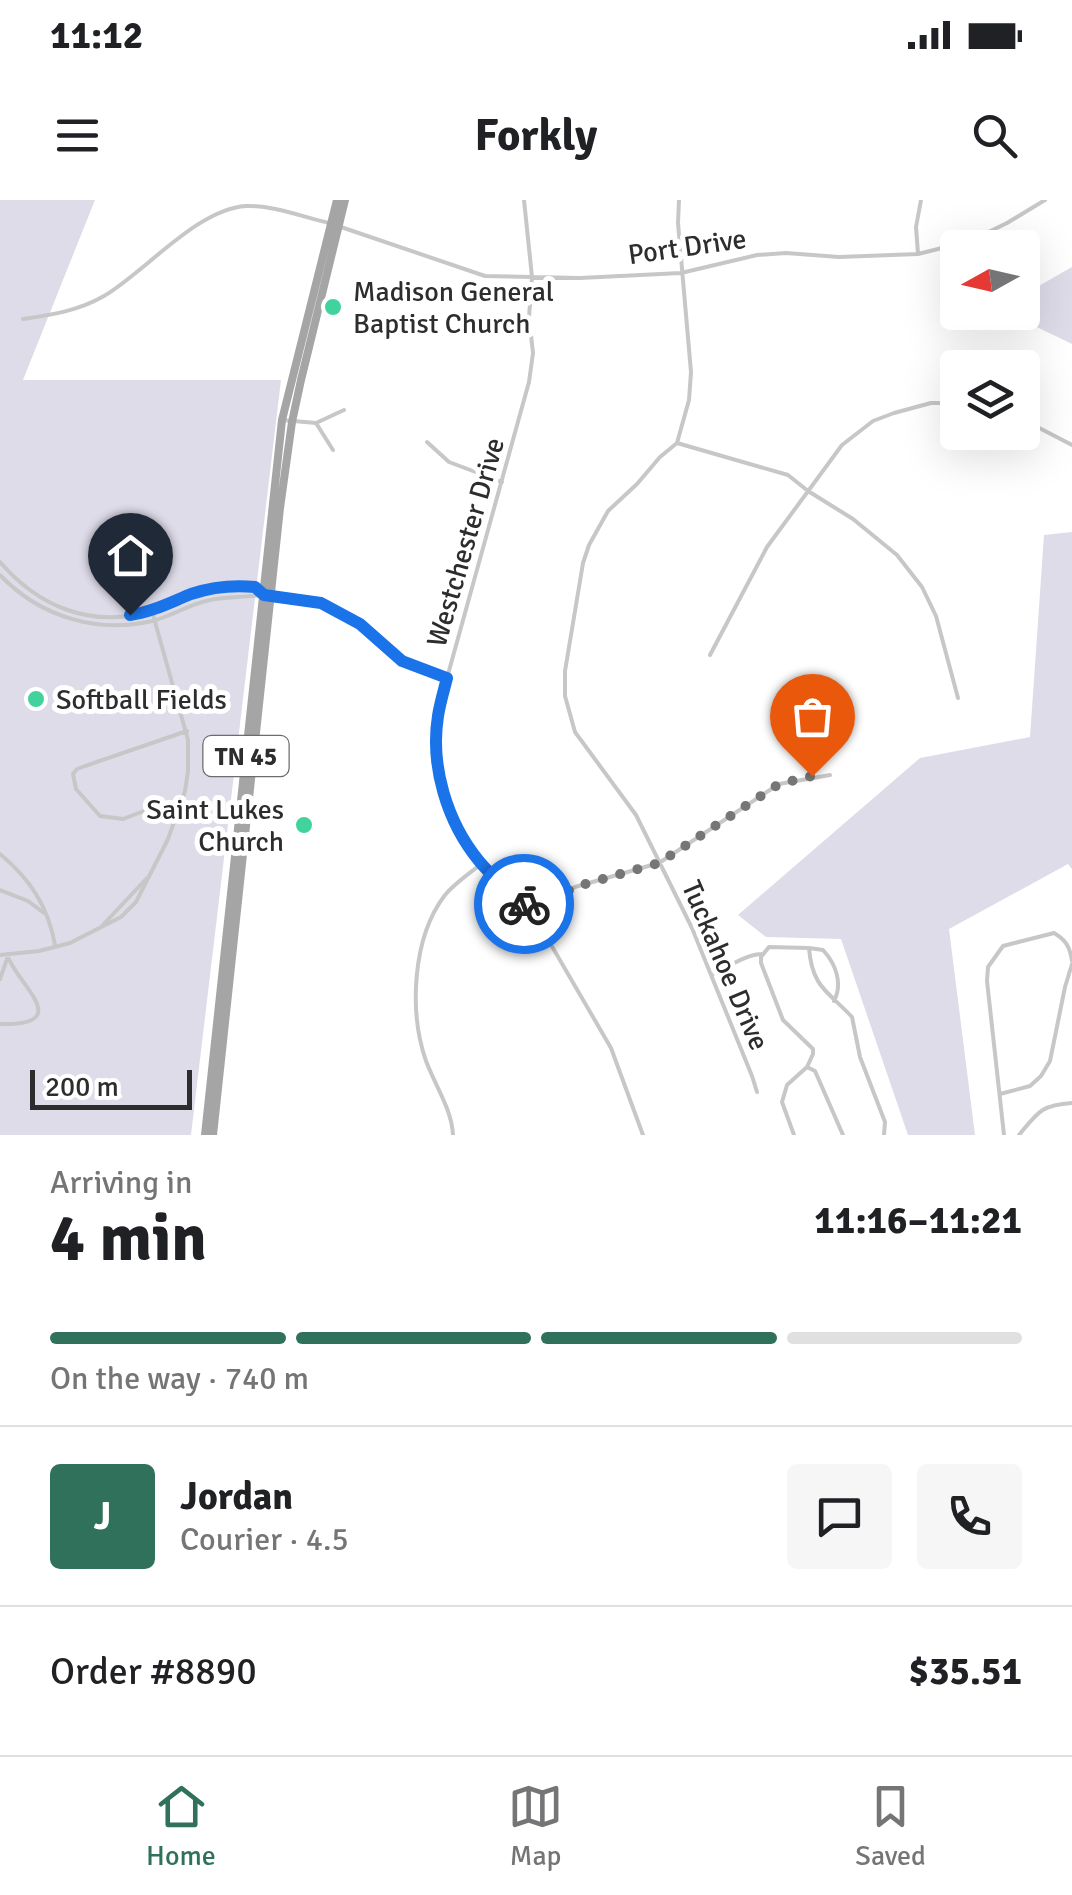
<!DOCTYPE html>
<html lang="en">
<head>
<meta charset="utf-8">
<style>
  body { margin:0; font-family:Signika,sans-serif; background:#f6f6f6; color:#202124; height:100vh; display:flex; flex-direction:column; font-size:38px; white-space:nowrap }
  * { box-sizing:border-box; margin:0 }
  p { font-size:32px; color:#757577 }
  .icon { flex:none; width:55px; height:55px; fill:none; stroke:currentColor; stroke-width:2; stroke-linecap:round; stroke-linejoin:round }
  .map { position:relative; height:935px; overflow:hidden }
  .sheet { display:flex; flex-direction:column; background:#fff; flex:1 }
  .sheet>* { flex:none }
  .needle { width:65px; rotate:262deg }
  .buttons { position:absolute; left:940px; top:30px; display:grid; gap:20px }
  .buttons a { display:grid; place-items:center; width:100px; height:100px; border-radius:10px; background:#fff; box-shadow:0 10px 40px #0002; font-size:50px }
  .scale { position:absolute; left:30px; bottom:25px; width:162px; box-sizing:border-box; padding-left:10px; border:5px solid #2d2d2d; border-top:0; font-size:28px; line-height:35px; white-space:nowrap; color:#2d2d2d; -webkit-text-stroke:8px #fff; paint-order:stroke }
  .pin { position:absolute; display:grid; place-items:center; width:85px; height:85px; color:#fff; margin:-102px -42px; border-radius:50% 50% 50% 0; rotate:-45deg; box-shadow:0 0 10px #0007 }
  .pin .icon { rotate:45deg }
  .courier { position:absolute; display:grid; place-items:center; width:100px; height:100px; margin:-50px; border:8px solid #1a73e8; border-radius:50%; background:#fff; color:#222; box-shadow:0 2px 12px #0007 }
  .overview em { font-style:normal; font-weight:700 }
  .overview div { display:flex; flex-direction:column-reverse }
  .overview { display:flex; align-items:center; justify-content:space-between; height:170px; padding:0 50px }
  h1 { font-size:65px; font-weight:700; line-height:75px }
  .bar { display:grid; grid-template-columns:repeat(4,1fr); gap:15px 10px; align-content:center; height:120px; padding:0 50px }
  .bar i { height:12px; border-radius:8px; background:#e0e0e0 }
  .bar .selected { background:#2f715a }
  .bar p { grid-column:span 4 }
  .line { display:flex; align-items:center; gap:25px; padding:0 50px; border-top:2px solid #e0e0e0 }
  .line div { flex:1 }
  .round { display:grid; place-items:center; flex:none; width:105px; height:105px; border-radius:10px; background:#f6f6f6 }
  .status { display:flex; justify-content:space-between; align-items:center; height:70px; padding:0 50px; background:#fff; direction:ltr }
  .status svg { height:28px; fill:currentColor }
  header { display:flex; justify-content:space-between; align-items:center; height:130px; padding:0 50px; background:#fff; font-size:45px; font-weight:700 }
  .dock { display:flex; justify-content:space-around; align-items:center; height:140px; border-top:2px solid #e0e0e0; background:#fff; font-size:28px; color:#757577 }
  .dock a { display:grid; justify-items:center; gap:5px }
  .dock .selected { color:#2f715a }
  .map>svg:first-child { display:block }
  .green { fill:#dedce9 }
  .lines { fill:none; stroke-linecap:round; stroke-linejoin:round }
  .street { stroke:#c7c7c7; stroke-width:4 }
  .primary { stroke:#a5a5a5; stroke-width:8 }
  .done { stroke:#767676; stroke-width:10; stroke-dasharray:0 18 }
  .route { stroke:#1a73e8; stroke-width:12 }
  .poi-dot { fill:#41d29d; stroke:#fff; stroke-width:4 }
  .labels { text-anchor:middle; stroke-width:10; stroke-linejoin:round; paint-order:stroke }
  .shield { fill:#fff; stroke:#6c6c6c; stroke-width:2.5 }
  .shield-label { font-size:25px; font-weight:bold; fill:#2d2d2d }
  .street-label { font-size:28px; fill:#2d2d2d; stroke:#fff }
  .poi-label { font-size:28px; fill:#2d2d2d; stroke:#fff; text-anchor:start }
</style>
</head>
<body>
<div class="status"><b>11:12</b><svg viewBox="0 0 49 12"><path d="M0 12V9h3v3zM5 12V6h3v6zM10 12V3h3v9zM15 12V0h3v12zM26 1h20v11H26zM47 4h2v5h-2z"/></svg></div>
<header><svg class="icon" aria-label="menu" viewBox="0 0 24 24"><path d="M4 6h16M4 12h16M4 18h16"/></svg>Forkly<svg class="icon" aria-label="search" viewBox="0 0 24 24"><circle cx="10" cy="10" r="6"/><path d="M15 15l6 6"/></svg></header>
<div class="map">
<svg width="1072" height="935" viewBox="0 0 1072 935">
  <rect width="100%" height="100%" fill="#fff"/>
  <!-- green -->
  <path class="green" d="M0 0H95L23 180H281L191 935H0Z
    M1072 67V144L1008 113 1022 112 1023 95Z
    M1072 332V669L1068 664 949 729 975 935H908L841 739 766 737 738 715 920 558 1030 537 1044 335Z"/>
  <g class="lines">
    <!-- street -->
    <path class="street" d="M524 0 532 77 529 117 533 153 529 182 447 478 438 516 436 549 440 579 449 611 467 645 481 664 532 712 611 848 643 935
      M679 0 678 23 691 172 689 200 677 243 660 257 637 284 608 311 589 345 583 363 565 471V496L575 532 636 615 692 728 752 876 757 892
      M338 26 485 76 580 78 681 73 757 55 786 53 839 57 918 54 970 41 1007 23 1045 0
      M918 54 916 27 921 0
      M23 119C51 115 78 111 104 96 145 72 197 9 246 6 272 5 303 17 329 23
      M1022 219 1072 245
      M282 220 316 223 344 210
      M316 223 333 250
      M427 242 449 262 502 282
      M677 243 788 275 808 291 853 319 897 355 922 387 936 416 958 498
      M0 362C38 406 89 428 148 412 177 404 231 370 260 392
      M0 375C40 417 99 435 156 420 173 415 189 405 206 401 224 396 242 398 260 395
      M270 395 321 403 360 424 402 461 447 478
      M710 455 767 347 842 245 873 221 894 213 931 203H958
      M179 606 149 609 123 619 100 616 76 589 73 574 77 569 85 566 187 531
      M0 654C30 679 48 706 55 745
      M0 690 28 701 44 713
      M534 711 575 687 659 663 779 584 830 575
      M102 726 147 678
      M0 755 39 751 70 743 121 717 136 702 168 639 185 591 188 571V540L152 411
      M711 775C727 768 745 754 763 754
      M0 779 7 759
      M834 801C843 784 836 764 823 750L809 748C812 788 829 792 852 817L860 857 885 922 884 935
      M0 824C78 826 14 782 7 754
      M807 867 813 854V849L783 820 761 763V757L769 747 808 748
      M1000 894 1030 886 1041 876 1050 861 1065 787 1072 764
      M453 935C452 910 435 885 426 861 409 812 412 738 445 695 455 683 469 674 481 664
      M794 935 782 902 787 885 807 867 815 871 843 935
      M1004 935 987 781 988 767 1003 746 1054 733C1066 740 1070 747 1072 761
      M1019 935C1038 912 1041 905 1072 903"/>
    <!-- primary -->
    <path class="primary" d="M205 935 282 220 337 0
      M213 935 280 308 292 222 301 180 345 0"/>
  </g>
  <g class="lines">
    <!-- done -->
    <path class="done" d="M524 704 532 712 575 687 659 663 779 584 812 576"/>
    <!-- route -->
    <path class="route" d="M130 415C152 412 171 402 191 394 212 387 234 385 255 387L264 395 321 403 360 424 402 461 447 478C444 490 440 503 438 516 430 566 447 622 479 661 492 677 509 690 524 704"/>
  </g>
  <!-- markers -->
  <g class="poi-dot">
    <circle cx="333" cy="107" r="10"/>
    <circle cx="36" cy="499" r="10"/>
    <circle cx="304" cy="625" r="10"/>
  </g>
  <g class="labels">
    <!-- shield labels -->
    <rect class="shield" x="203.5" y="536" width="85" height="40" rx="8"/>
    <g class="shield-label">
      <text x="246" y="565">TN 45</text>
    </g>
    <!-- street labels -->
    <g class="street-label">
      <text transform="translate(687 46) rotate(-8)" y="10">Port Drive</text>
      <text transform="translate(465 342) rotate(-74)" y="10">Westchester Drive</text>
      <text transform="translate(726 765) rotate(67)" y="10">Tuckahoe Drive</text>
    </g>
    <!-- poi labels -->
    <g class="poi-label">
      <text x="353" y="101">Madison General<tspan x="353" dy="32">Baptist Church</tspan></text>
      <text x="56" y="509">Softball Fields</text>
      <text x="284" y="619" text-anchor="end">Saint Lukes<tspan x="284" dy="32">Church</tspan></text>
    </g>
  </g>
</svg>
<div class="buttons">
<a><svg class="needle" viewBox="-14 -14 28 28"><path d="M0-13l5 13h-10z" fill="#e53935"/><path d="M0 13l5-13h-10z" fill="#757577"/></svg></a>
<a><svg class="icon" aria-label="layers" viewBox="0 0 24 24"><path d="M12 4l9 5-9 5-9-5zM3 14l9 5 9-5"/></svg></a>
</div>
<div class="scale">200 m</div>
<div class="pin" style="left:812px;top:576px;background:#ea580c"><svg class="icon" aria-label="bag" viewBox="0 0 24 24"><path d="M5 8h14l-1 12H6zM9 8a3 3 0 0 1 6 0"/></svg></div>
<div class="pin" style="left:130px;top:415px;background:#1f2937"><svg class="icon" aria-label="home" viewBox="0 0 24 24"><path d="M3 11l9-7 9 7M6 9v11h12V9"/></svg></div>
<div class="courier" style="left:524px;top:704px"><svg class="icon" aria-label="bike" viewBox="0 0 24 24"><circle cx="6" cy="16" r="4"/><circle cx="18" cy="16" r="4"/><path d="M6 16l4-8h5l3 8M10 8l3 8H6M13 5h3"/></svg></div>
</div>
<section class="sheet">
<div class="overview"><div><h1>4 min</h1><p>Arriving in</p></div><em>11:16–11:21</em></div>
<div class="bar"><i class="selected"></i><i class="selected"></i><i class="selected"></i><i></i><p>On the way · 740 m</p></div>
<div class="line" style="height:180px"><b class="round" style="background:#2f715a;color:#fff">J</b><div><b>Jordan</b><p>Courier · 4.5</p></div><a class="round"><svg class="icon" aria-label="chat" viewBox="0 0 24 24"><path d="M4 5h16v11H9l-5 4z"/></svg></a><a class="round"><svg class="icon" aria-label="phone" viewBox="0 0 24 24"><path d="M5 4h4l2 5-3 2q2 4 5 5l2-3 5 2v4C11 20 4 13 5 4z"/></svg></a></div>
<div class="line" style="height:130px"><div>Order #8890</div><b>$35.51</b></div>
</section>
<nav class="dock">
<a class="selected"><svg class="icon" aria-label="home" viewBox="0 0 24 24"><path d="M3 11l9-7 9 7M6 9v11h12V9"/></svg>Home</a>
<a><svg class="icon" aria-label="map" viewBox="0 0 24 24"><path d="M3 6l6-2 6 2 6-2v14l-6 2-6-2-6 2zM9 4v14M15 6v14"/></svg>Map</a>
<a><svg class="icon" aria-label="saved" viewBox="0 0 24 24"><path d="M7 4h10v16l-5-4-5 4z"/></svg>Saved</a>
</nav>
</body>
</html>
